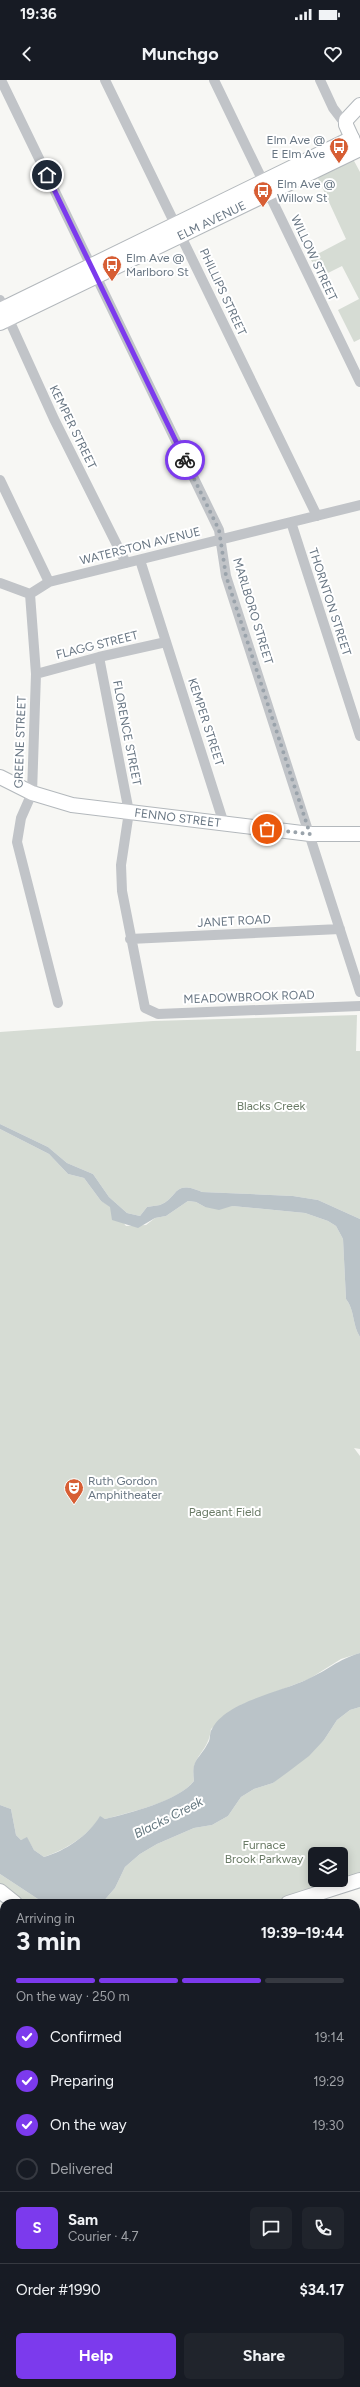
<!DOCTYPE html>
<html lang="en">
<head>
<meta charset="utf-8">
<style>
  body { margin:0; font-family:Figtree,sans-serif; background:#20242c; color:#f1f3f6; height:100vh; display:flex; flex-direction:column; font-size:15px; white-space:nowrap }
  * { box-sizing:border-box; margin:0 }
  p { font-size:13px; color:#9ea1a6 }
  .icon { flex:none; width:22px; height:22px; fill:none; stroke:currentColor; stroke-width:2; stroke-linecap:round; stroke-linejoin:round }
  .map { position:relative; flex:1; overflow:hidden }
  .details { position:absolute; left:0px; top:1819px; width:360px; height:488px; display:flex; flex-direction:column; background:#171b24; border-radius:12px 12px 0 0; box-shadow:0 2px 10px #0003 }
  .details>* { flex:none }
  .controls { position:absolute; left:308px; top:1767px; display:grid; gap:8px }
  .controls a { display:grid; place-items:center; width:40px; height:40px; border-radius:6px; background:#171b24; box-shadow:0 2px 10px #0003; font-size:20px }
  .pin { position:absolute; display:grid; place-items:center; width:34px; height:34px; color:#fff; margin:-17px; border:2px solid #fff; border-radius:50%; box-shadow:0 1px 4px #0007 }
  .courier { position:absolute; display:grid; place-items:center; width:40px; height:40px; margin:-20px; border:3px solid #7c3aed; border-radius:50%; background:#fff; color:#222; box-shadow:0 1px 5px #0007 }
  .headline em { font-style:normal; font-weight:700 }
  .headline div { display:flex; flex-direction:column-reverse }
  .headline { display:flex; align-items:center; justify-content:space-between; height:68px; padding:0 16px }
  h1 { font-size:26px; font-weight:700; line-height:30px }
  .bar { display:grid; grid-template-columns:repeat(4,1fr); gap:6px 4px; align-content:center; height:48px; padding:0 16px }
  .bar i { height:5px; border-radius:3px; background:#363941 }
  .bar .selected { background:#7c3aed }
  .bar p { grid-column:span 4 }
  .line { display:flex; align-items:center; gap:10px; padding:0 16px; border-top:1px solid #363941 }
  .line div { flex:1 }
  .round { display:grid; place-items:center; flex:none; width:42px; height:42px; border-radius:6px; background:#20242c }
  ol { padding:0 16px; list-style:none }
  li { display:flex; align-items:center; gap:12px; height:44px }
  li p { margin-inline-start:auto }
  li .icon { padding:4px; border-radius:50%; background:#7c3aed; color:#fff; stroke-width:4 }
  li:last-child { color:#9ea1a6 }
  li i { width:22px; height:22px; border:2px solid #363941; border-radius:50% }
  .button { display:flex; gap:8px; margin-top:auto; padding:8px 16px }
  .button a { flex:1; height:46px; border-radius:6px; background:#7c3aed; color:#fff; font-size:16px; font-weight:700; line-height:46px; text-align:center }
  .button a+a { background:#20242c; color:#f1f3f6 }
  .status { display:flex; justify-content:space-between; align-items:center; height:28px; padding:0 20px; background:#171b24; direction:ltr }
  .status svg { height:11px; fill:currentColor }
  header { display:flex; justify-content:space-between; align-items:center; height:52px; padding:0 16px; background:#171b24; font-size:18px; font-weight:700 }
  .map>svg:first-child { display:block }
  .green { fill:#d6dcd4; fill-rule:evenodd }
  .water { fill:#bac3c8 }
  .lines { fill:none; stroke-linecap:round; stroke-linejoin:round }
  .secondary-casing { stroke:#b3b8bc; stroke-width:16 }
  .street { stroke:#c1c4c8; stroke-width:10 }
  .secondary { stroke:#fff; stroke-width:14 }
  .done { stroke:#9aa3ab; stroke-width:4; stroke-dasharray:0 7.2 }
  .route { stroke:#7c3aed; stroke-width:5 }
  .labels { text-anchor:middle; stroke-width:4; stroke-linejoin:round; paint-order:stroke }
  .poi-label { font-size:12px; fill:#687683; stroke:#fff; text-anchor:start }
  .street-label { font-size:12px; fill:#687683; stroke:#fff }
  .park-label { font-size:12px; fill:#6a7b66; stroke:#fff }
  .water-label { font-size:13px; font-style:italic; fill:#64777f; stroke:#fff }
</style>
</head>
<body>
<div class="status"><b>19:36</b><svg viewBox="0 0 49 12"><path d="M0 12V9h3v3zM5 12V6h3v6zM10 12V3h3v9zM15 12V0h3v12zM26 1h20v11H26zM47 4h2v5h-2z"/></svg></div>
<header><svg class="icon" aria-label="back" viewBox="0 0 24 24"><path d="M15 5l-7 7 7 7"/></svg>Munchgo<svg class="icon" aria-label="heart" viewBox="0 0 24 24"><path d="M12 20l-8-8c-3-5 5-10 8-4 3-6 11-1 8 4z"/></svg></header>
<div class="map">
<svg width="360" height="2307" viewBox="0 0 360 2307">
  <rect width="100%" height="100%" fill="#f7f7f4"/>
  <!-- green -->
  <path class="green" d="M353 79 360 92V259L354 262 338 230 359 219 342 186 320 197 310 178 346 159 317 96Z
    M357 935 356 971H360V1139L318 1120 293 1116 202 1112C172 1099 179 1118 160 1125 156 1126 151 1126 147 1127L140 1136 127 1133 109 1117 93 1094 67 1083 48 1067 0 1044V952L153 941Z
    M0 1049 49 1074 68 1094 84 1098 101 1121 110 1126 126 1146 146 1145 155 1138 166 1136 188 1121 196 1122 205 1127 232 1126 305 1133 328 1141 336 1146 343 1159 346 1219C355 1230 352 1245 360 1257V1369L354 1368 360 1376V1573L341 1579 309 1599 241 1625 211 1649C208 1675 190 1674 194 1701 177 1722 131 1732 105 1739L100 1737C88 1756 65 1770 44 1777L34 1770 27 1758 21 1760 16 1755 11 1729 0 1725Z
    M360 1627V1804L301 1823H102L115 1808 125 1787 140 1774 157 1764 194 1748 212 1745 228 1736 241 1717 254 1709 273 1703 324 1660 337 1640 350 1630ZM315 1774H341V1800H315Z
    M0 1794 44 1823 4 1824 0 1820Z
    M0 1980 4 1981V2303H190V2307H0Z
    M356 2013 360 2014V2119L356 2118Z"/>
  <!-- water -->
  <path class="water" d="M0 1044 48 1067 67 1083 93 1094 109 1117 127 1133 140 1136 147 1127C151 1126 156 1126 160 1125 179 1118 172 1099 202 1112L293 1116 318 1120 360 1139V1257C352 1245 355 1230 346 1219L343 1159 336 1146 328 1141 305 1133 232 1126 219 1130 205 1127 196 1122 188 1121 166 1136 155 1138 138 1148 112 1140 110 1127 101 1121 84 1098 68 1094 49 1074 0 1049Z
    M360 1573V1627L350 1630 337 1640 324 1660 309 1676 288 1692 273 1703 254 1709 241 1717 228 1736 212 1745 194 1748 157 1764 140 1774 125 1787 115 1808 102 1823H44L0 1794V1725L11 1729 16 1755 21 1760 27 1757 34 1770 44 1777C65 1771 88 1756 100 1736L105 1739C130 1733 178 1721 194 1701 191 1679 199 1680 208 1663 211 1659 209 1653 212 1649 226 1621 282 1612 308 1599 328 1590 337 1580 360 1573Z"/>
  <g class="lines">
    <defs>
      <g id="secondary">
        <path d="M355 65 346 45V40L360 25"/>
        <path d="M0 230 352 58"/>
        <path id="s1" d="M0 243 358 70"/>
        <path id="s2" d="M0 697 32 713 72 725 310 754H360"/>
        <path d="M0 1811 15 1823"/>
        <path d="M288 1823 360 1800"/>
        <path d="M358 2307 360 2301"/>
      </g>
    </defs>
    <!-- secondary casing -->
    <use href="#secondary" class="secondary-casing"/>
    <!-- street -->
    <path class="street" d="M1 0 219 450 226 496 360 912
      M105 0 317 436
      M214 0 360 302
      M320 0 333 28 346 45
      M0 220 54 339 126 483
      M0 400 49 502
      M291 442 360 656
      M140 480 224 744
      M0 503 30 514 49 502 360 425
      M30 514 36 594 32 713 21 738 17 762 58 923
      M99 577 129 732 121 785 122 811 145 928 158 934 360 926
      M36 594 99 577 166 562
      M130 859 340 849
      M356 1910 360 1911
      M0 1932 4 1933
      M356 2005 360 2006
      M356 2276 360 2277
      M249 2307V2303"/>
    <!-- secondary -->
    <use href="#secondary" class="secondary"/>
  </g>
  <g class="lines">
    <!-- done -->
    <path class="done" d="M185 380 219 450 226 496 310 754 267 749"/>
    <!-- route -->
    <path class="route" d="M47 95 185 380"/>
  </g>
  <!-- icons -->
  <defs>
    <symbol id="bus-pin" viewBox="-11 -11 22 30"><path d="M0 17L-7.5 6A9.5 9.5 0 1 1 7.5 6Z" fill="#d75e34" stroke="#fff"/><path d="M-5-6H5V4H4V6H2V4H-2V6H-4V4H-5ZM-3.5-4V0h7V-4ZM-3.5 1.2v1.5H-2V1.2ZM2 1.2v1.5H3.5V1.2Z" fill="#fff"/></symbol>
    <symbol id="theatre-pin" viewBox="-11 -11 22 30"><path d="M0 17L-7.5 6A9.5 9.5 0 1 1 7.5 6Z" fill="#d75e34" stroke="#fff"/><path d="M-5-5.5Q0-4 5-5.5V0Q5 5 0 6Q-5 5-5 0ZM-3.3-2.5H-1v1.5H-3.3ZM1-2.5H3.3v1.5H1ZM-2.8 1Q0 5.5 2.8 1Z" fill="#fff"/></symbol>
  </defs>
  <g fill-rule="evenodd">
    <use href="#bus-pin" x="328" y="56" width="22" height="30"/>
    <use href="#bus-pin" x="252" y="100" width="22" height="30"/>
    <use href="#bus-pin" x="101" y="174" width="22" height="30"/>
    <use href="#theatre-pin" x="63" y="1397" width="22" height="30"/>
  </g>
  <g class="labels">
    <!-- poi labels -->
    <g class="poi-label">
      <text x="325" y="64" text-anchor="end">Elm Ave @<tspan x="325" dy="14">E Elm Ave</tspan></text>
      <text x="277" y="108">Elm Ave @<tspan x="277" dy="14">Willow St</tspan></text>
      <text x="126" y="182">Elm Ave @<tspan x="126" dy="14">Marlboro St</tspan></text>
      <text x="88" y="1405">Ruth Gordon<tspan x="88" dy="14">Amphitheater</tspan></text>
    </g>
    <!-- street labels -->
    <g class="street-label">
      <text dy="4" stroke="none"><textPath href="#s1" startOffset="235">ELM AVENUE</textPath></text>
      <text transform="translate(314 178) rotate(65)" y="4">WILLOW STREET</text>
      <text transform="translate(223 212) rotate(65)" y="4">PHILLIPS STREET</text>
      <text transform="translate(73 347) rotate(64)" y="4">KEMPER STREET</text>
      <text transform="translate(140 466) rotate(-14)" y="4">WATERSTON AVENUE</text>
      <text transform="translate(330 522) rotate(72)" y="4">THORNTON STREET</text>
      <text transform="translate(253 531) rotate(73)" y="4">MARLBORO STREET</text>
      <text transform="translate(97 565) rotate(-14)" y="4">FLAGG STREET</text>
      <text transform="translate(206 642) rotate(72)" y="4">KEMPER STREET</text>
      <text transform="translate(127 653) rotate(79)" y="4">FLORENCE STREET</text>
      <text transform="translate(20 662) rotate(-88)" y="4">GREENE STREET</text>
      <text dy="4" stroke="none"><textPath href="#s2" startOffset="184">FENNO STREET</textPath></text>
      <text transform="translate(234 841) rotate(-3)" y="4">JANET ROAD</text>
      <text transform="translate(249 917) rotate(-2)" y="4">MEADOWBROOK ROAD</text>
    </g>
    <!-- park labels -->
    <g class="park-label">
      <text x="271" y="1030">Blacks Creek</text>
      <text x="225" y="1436">Pageant Field</text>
      <text x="264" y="1769">Furnace<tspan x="264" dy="14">Brook Parkway</tspan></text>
    </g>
    <!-- water labels -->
    <g class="water-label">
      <text transform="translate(168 1737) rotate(-27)" y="5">Blacks Creek</text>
    </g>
  </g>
</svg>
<div class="controls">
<a><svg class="icon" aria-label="layers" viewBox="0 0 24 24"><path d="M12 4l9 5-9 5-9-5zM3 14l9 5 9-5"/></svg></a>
</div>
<div class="pin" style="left:267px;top:749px;background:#ea580c"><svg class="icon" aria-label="bag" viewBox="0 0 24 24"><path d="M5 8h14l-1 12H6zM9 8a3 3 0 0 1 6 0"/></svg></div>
<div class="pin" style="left:47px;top:95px;background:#1f2937"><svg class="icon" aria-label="home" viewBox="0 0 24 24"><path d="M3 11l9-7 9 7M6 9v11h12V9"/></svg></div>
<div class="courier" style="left:185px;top:380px"><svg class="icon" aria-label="bike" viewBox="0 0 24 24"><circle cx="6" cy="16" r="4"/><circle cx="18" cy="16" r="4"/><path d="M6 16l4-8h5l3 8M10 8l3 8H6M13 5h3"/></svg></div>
<section class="details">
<div class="headline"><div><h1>3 min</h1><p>Arriving in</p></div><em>19:39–19:44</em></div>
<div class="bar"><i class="selected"></i><i class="selected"></i><i class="selected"></i><i></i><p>On the way · 250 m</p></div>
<ol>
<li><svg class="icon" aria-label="check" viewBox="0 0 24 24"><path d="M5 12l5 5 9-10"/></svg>Confirmed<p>19:14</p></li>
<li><svg class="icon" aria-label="check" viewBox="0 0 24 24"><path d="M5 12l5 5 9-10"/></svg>Preparing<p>19:29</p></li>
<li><svg class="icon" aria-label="check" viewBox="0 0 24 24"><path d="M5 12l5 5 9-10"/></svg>On the way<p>19:30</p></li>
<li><i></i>Delivered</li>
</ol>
<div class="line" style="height:72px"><b class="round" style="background:#7c3aed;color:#fff">S</b><div><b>Sam</b><p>Courier · 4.7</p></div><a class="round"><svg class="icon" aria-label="chat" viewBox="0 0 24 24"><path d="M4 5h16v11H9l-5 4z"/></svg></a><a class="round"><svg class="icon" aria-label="phone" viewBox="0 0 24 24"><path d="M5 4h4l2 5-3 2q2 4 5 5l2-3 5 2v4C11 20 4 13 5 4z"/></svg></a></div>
<div class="line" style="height:52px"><div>Order #1990</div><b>$34.17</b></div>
<div class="button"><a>Help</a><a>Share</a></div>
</section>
</div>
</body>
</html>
